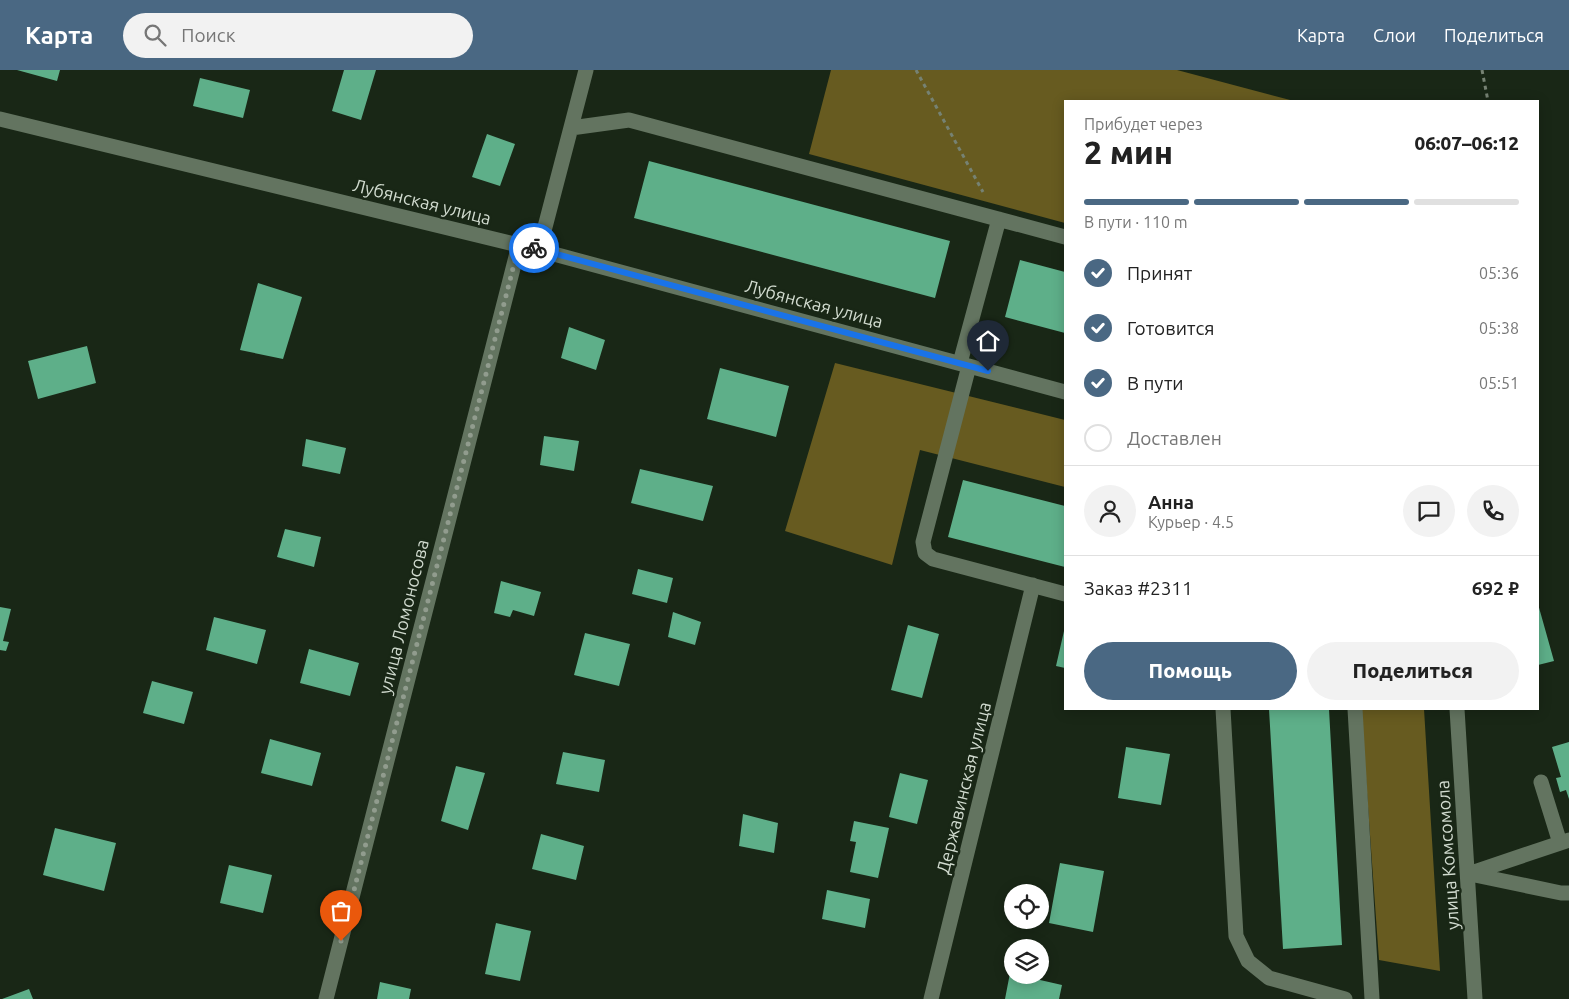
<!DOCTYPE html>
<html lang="ru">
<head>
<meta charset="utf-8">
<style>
  body { margin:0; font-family:Ubuntu,sans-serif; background:#f2f2f2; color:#222; height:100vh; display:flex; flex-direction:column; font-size:19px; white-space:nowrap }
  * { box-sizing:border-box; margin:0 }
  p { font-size:16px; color:#767676 }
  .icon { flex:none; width:28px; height:28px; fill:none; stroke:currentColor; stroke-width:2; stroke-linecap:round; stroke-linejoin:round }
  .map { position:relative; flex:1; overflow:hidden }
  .panel { position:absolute; left:1064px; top:30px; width:475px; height:610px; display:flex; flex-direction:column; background:#fff; border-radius:0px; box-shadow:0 2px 12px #0003 }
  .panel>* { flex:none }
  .tools { position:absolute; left:1004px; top:814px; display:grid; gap:10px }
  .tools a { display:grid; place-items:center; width:45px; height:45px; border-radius:50%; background:#fff; box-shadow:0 2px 12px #0003; font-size:25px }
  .pin { position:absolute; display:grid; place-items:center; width:42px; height:42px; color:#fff; margin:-51px -21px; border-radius:50% 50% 50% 0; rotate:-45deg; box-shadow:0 0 5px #0007 }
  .pin .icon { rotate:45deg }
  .courier { position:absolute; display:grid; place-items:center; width:50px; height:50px; margin:-25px; border:4px solid #1a73e8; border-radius:50%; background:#fff; color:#222; box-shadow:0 1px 6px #0007 }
  .summary em { font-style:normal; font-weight:800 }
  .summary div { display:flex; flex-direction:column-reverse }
  .summary { display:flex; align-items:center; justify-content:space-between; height:85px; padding:0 20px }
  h1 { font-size:32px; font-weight:800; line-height:38px }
  .bar { display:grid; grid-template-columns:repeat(4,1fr); gap:8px 5px; align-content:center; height:60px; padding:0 20px }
  .bar i { height:6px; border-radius:4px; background:#e0e0e0 }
  .bar .on { background:#4a6883 }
  .bar p { grid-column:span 4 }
  .line { display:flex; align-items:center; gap:12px; padding:0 20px; border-top:1px solid #e0e0e0 }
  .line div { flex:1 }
  .round { display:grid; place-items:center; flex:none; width:52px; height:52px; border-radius:26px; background:#f2f2f2 }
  ol { padding:0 20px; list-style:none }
  li { display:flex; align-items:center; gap:15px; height:55px }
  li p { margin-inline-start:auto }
  li .icon { padding:5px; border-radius:50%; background:#4a6883; color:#fff; stroke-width:4 }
  li:last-child { color:#767676 }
  li i { width:28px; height:28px; border:2px solid #e0e0e0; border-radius:50% }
  .action { display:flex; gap:10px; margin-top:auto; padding:10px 20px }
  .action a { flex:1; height:58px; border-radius:30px; background:#4a6883; color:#fff; font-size:20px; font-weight:800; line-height:58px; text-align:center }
  .action a+a { background:#f2f2f2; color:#222 }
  header { display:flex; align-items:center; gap:30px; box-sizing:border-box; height:70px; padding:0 25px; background:#4a6883; color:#fff }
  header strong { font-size:24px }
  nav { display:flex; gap:28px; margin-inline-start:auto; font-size:18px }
  .search { width:350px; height:45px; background:#f2f2f2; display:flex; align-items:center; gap:12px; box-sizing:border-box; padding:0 18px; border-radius:28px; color:#767676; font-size:19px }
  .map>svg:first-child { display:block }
  .forest { fill:#675b20 }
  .building { fill:#5eaf89 }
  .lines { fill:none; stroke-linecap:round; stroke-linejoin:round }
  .path { stroke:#768273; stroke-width:3; stroke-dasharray:4 4; stroke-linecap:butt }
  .minor { stroke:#637460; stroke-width:15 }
  .done { stroke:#919c8e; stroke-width:5; stroke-dasharray:0 9 }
  .route { stroke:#1a73e8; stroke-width:6 }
  .labels { text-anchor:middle; stroke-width:5; stroke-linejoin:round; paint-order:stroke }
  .street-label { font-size:18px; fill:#d1dbcf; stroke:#192716 }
</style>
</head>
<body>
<header>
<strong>Карта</strong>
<div class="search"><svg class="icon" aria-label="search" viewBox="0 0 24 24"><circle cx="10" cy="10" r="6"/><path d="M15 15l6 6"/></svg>Поиск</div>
<nav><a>Карта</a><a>Слои</a><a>Поделиться</a></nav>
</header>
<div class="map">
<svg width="1569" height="929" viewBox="0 0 1569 929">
  <rect width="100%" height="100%" fill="#192716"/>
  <!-- forest -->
  <path class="forest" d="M831 0H1177L1294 31H1065V153L809 84Z
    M835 293 1065 350V417L920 380 892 495 785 461Z
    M1361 639H1424L1440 901 1379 890Z"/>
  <!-- building -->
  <path class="building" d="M17 0H60L57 11Z
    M344 0H376L361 50 332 41Z
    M200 8 250 20 243 48 193 36Z
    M487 64 515 74 500 116 472 107Z
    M649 91 950 171 935 228 634 148Z
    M1020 190 1065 202V263L1005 247Z
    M258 213 302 227 283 289 240 280Z
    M569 257 605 270 596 300 561 288Z
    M87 276 96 313 38 329 28 291Z
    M720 298 789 316 776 367 707 349Z
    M544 366 579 371 574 401 540 395Z
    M306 369 346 378 340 404 302 396Z
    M640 399 713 416 703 451 631 433Z
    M963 410 1065 436V497L948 467Z
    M285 459 321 467 314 497 277 487Z
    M638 499 673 508 667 533 632 524Z
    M501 511 541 522 534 546 513 540 510 547 494 543Z
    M1538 534 1554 591 1538 595Z
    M0 537 11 539 3 571 9 572 6 581 0 580Z
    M673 542 701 552 695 575 668 567Z
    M214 547 266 560 257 594 206 580Z
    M908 555 939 564 922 628 891 620Z
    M1064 561H1065V598L1056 596Z
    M585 563 630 574 619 616 574 605Z
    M309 579 359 593 350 626 300 613Z
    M152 611 193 622 184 654 143 643Z
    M1269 639H1329L1342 875 1283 879Z
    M270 669 321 683 312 716 261 703Z
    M1569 672V729L1566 720 1560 722 1556 708 1561 707 1552 677Z
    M1126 677 1170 684 1161 735 1118 728Z
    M563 682 605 690 599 722 556 714Z
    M456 696 485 703 468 760 441 751Z
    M900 703 928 710 917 754 889 747Z
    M743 744 778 753 774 783 739 776Z
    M854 751 889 758 878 808 850 802 856 772 850 771Z
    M55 758 116 773 104 821 43 805Z
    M541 764 584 776 576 810 532 799Z
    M1060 793 1104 801 1093 862 1049 853Z
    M229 795 272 805 263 843 220 833Z
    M827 820 870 829 865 858 822 849Z
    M496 853 531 861 520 911 485 904Z
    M1010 903 1062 915 1059 929H1005Z
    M380 912 411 919 409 929H377Z
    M29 919 33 929H2Z"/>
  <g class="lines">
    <!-- path -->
    <path class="path" d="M916 0 983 122
      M1482 0 1488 31"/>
    <!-- minor -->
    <path class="minor" d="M0 49 539 180 1065 322
      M571 58 629 50 1065 167
      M539 180 586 0
      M960 293 999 149
      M969 296 923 472 925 483 933 489 1065 524
      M1223 639 1236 866 1248 891 1269 908 1345 929
      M1355 639 1372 929
      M1457 639 1475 929
      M1541 712 1560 773
      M1468 804 1569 770
      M1470 804 1561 823H1569
      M326 929 519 175
      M931 929 1033 515"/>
  </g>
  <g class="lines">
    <!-- done -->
    <path class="done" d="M341 871 519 175 534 178"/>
    <!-- route -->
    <path class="route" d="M534 178 988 301"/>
  </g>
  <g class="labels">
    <!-- street labels -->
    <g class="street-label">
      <text transform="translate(422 132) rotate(14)" y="6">Лубянская улица</text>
      <text transform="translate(814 234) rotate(15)" y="6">Лубянская улица</text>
      <text transform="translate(404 547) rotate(-76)" y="6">улица Ломоносова</text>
      <text transform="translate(964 718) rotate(-76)" y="6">Державинская улица</text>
      <text transform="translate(1448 785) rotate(-94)" y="6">улица Комсомола</text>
    </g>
  </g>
</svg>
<div class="tools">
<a><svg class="icon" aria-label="locate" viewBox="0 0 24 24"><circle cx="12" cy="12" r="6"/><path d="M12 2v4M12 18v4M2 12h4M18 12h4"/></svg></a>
<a><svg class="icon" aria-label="layers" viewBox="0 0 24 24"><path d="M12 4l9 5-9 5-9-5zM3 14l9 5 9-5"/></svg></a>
</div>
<div class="pin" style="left:341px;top:871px;background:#ea580c"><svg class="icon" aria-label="bag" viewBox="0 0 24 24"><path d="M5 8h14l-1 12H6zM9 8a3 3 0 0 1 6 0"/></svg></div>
<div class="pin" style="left:988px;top:301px;background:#1f2937"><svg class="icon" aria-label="home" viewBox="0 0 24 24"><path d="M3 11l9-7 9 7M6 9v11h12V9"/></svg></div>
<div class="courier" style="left:534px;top:178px"><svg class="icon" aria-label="bike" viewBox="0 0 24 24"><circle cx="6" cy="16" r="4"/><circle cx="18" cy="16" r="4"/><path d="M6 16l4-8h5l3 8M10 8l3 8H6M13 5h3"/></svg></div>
<section class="panel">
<div class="summary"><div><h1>2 мин</h1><p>Прибудет через</p></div><em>06:07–06:12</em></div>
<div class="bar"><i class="on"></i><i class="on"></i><i class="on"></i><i></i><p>В пути · 110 m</p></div>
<ol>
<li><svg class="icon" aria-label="check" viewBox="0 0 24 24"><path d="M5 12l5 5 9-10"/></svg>Принят<p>05:36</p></li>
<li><svg class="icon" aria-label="check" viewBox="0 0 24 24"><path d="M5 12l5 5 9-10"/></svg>Готовится<p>05:38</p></li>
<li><svg class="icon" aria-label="check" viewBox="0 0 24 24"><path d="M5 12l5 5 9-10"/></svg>В пути<p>05:51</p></li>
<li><i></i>Доставлен</li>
</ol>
<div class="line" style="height:90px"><a class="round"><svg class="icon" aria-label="person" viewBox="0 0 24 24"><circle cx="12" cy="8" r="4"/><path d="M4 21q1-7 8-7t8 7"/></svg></a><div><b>Анна</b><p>Курьер · 4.5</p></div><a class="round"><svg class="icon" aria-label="chat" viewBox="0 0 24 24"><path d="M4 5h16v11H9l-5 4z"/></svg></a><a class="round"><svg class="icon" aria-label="phone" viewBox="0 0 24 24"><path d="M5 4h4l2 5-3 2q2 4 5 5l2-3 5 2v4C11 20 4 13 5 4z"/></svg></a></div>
<div class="line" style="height:65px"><div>Заказ #2311</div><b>692 ₽</b></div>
<div class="action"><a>Помощь</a><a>Поделиться</a></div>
</section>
</div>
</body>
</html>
